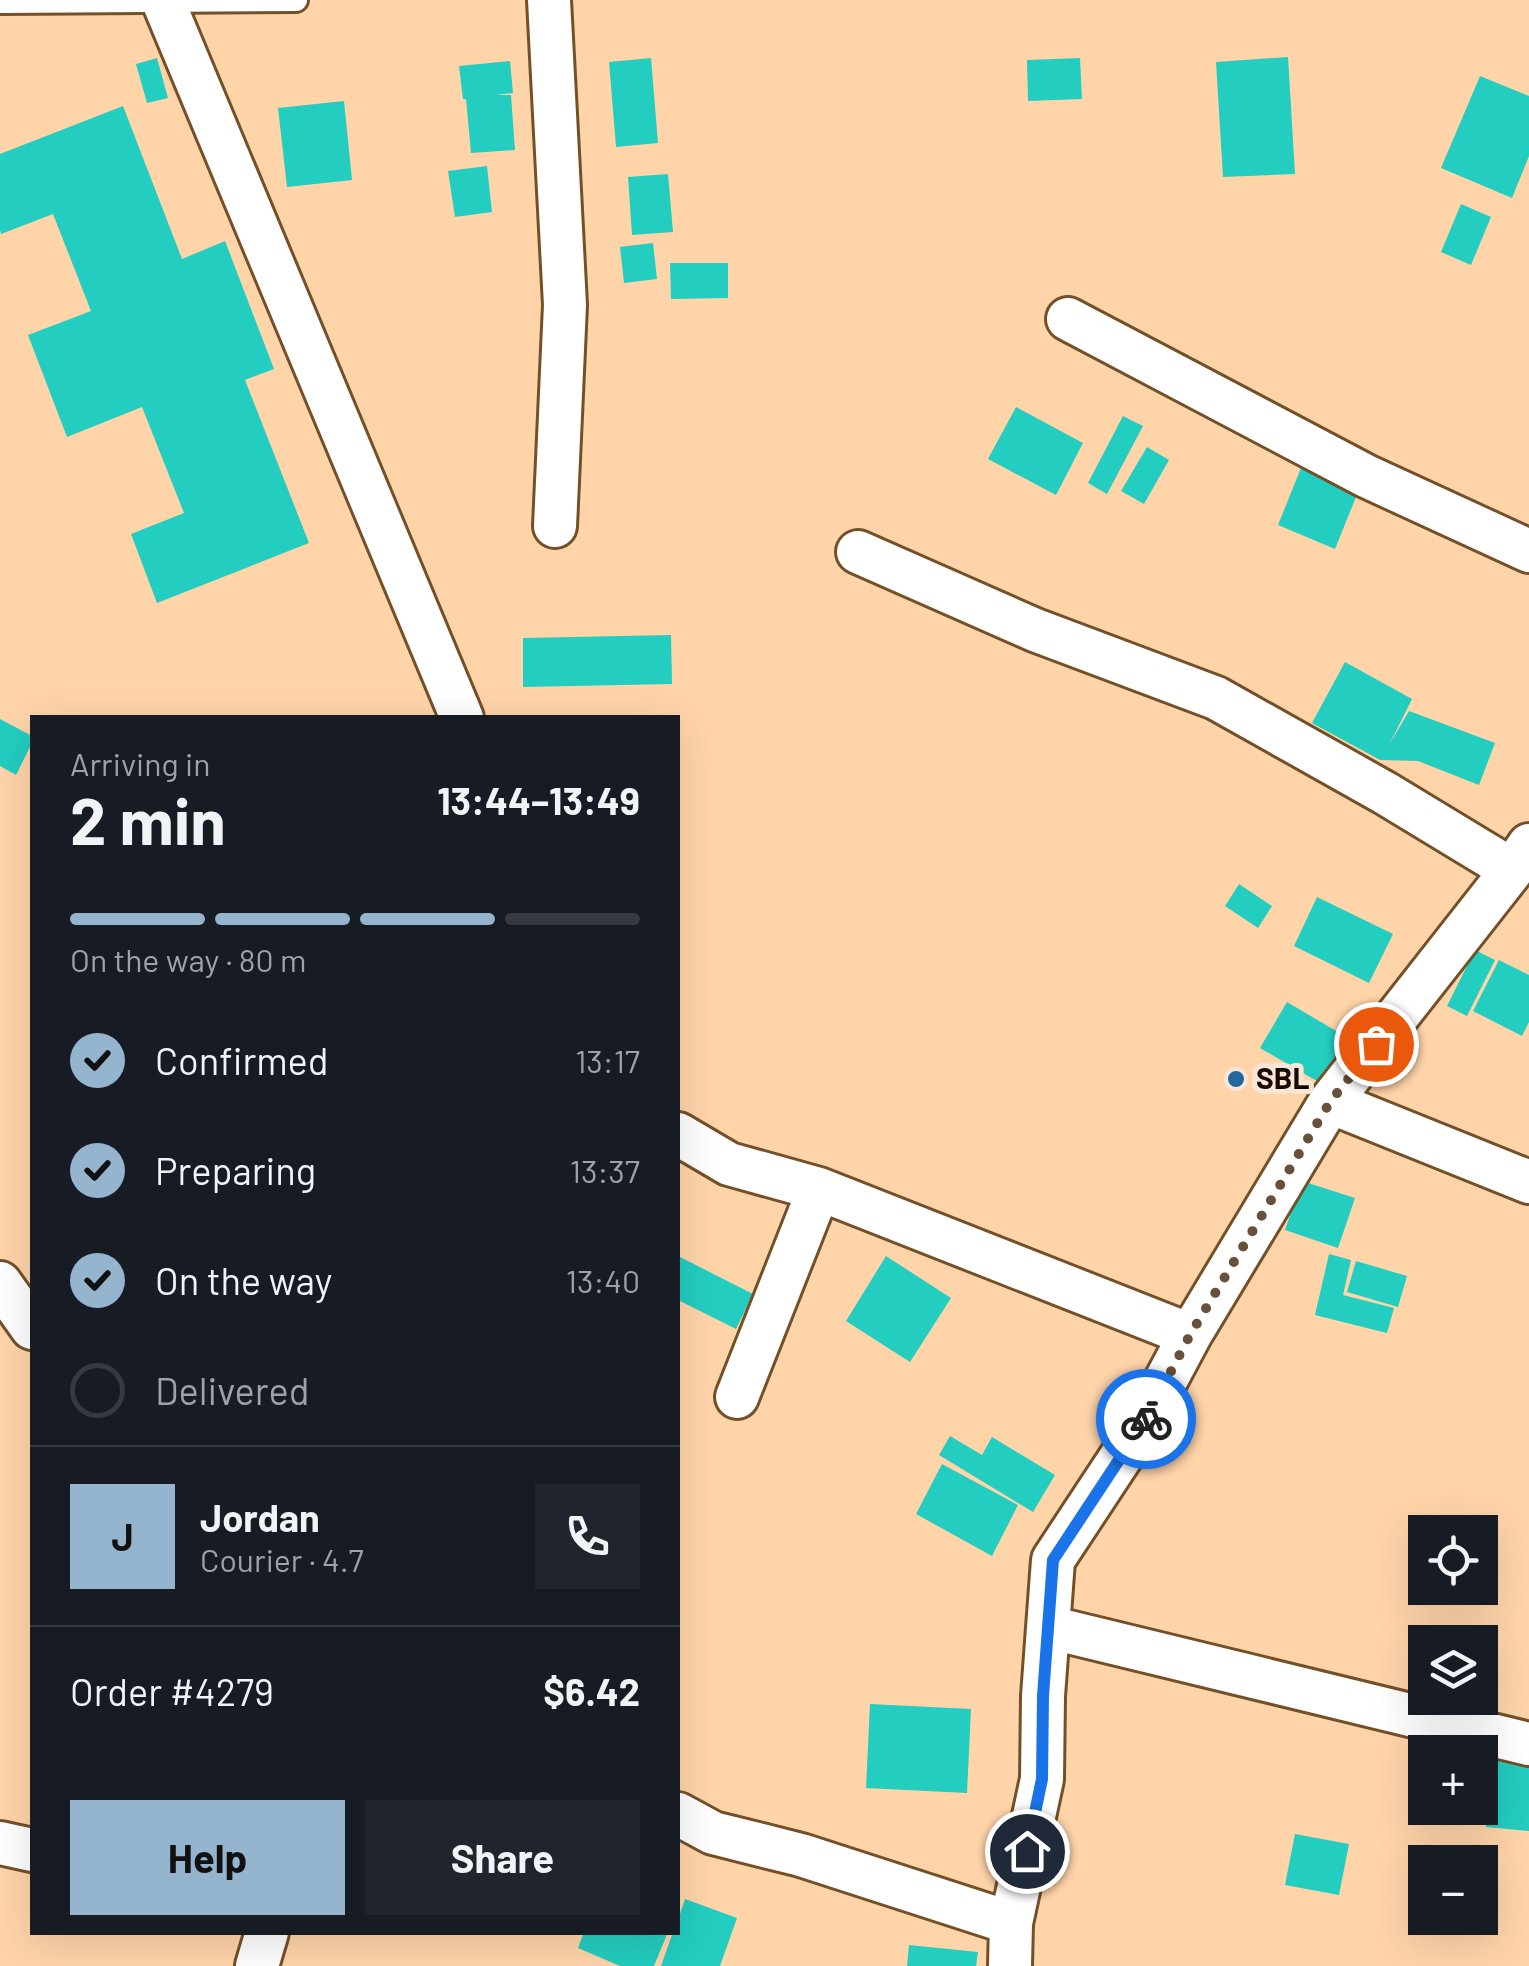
<!DOCTYPE html>
<html lang="en">
<head>
<meta charset="utf-8">
<style>
  body { margin:0; font-family:Barlow,sans-serif; background:#20242c; color:#f1f3f6; height:100vh; display:flex; flex-direction:column; font-size:38px; white-space:nowrap }
  * { box-sizing:border-box; margin:0 }
  p { font-size:32px; color:#9ea1a6 }
  .icon { flex:none; width:55px; height:55px; fill:none; stroke:currentColor; stroke-width:2; stroke-linecap:round; stroke-linejoin:round }
  .map { position:relative; flex:1; overflow:hidden }
  .sheet { position:absolute; left:30px; top:715px; width:650px; height:1220px; display:flex; flex-direction:column; background:#171b24; border-radius:0px; box-shadow:0 10px 40px #0002 }
  .sheet>* { flex:none }
  .tools { position:absolute; left:1408px; top:1515px; display:grid; gap:20px }
  .tools a { display:grid; place-items:center; width:90px; height:90px; border-radius:0px; background:#171b24; box-shadow:0 10px 40px #0002; font-size:50px }
  .pin { position:absolute; display:grid; place-items:center; width:85px; height:85px; color:#fff; margin:-42px; border:5px solid #fff; border-radius:50%; box-shadow:0 2px 10px #0007 }
  .courier { position:absolute; display:grid; place-items:center; width:100px; height:100px; margin:-50px; border:8px solid #1a73e8; border-radius:50%; background:#fff; color:#222; box-shadow:0 2px 12px #0007 }
  .headline em { font-style:normal; font-weight:700 }
  .headline div { display:flex; flex-direction:column-reverse }
  .headline { display:flex; align-items:center; justify-content:space-between; height:170px; padding:0 40px }
  h1 { font-size:65px; font-weight:700; line-height:75px }
  .bar { display:grid; grid-template-columns:repeat(4,1fr); gap:15px 10px; align-content:center; height:120px; padding:0 40px }
  .bar i { height:12px; border-radius:8px; background:#363941 }
  .bar .current { background:#95b4ce }
  .bar p { grid-column:span 4 }
  .line { display:flex; align-items:center; gap:25px; padding:0 40px; border-top:2px solid #363941 }
  .line div { flex:1 }
  .round { display:grid; place-items:center; flex:none; width:105px; height:105px; border-radius:0px; background:#20242c }
  ol { padding:0 40px; list-style:none }
  li { display:flex; align-items:center; gap:30px; height:110px }
  li p { margin-inline-start:auto }
  li .icon { padding:10px; border-radius:50%; background:#95b4ce; color:#111; stroke-width:4 }
  li:last-child { color:#9ea1a6 }
  li i { width:55px; height:55px; border:5px solid #363941; border-radius:50% }
  .button { display:flex; gap:20px; margin-top:auto; padding:20px 40px }
  .button a { flex:1; height:115px; border-radius:0px; background:#95b4ce; color:#111; font-size:40px; font-weight:700; line-height:115px; text-align:center }
  .button a+a { background:#20242c; color:#f1f3f6 }
  .map>svg:first-child { display:block }
  .building { fill:#23cdc0 }
  .lines { fill:none; stroke-linecap:round; stroke-linejoin:round }
  .service-casing { stroke:#745028; stroke-width:28 }
  .minor-casing { stroke:#745028; stroke-width:48 }
  .service { stroke:#fff; stroke-width:22 }
  .minor { stroke:#fff; stroke-width:42 }
  .done { stroke:#68503b; stroke-width:10; stroke-dasharray:0 18 }
  .route { stroke:#1a73e8; stroke-width:12 }
  .poi-dot { fill:#24679d; stroke:#f8e7d6; stroke-width:4 }
  .labels { text-anchor:middle; stroke-width:10; stroke-linejoin:round; paint-order:stroke }
  .poi-label { font-size:30px; font-weight:bold; fill:#170900; stroke:#f8e7d6; text-anchor:start }
</style>
</head>
<body>
<div class="map">
<svg width="1529" height="1966" viewBox="0 0 1529 1966">
  <rect width="100%" height="100%" fill="#ffd4a9"/>
  <!-- building -->
  <path class="building" d="M1288 57 1295 174 1223 177 1216 62Z
    M157 58 168 98 147 103 136 64Z
    M651 58 658 143 616 147 609 62Z
    M1080 58 1082 99 1028 101 1027 60Z
    M510 61 513 93 495 95H511L515 150 471 153 466 99H463L459 66Z
    M1480 76 1529 96V156L1512 198 1441 168Z
    M344 101 352 180 287 187 278 108Z
    M123 106 182 259 225 241 274 369 245 380 309 543 157 603 131 534 184 513 142 407 67 437 28 335 91 311 53 214 1 234 0 230V154Z
    M487 166 492 212 455 217 448 171Z
    M668 174 673 232 632 235 628 177Z
    M1461 204 1491 217 1471 265 1441 252Z
    M653 243 657 279 624 283 620 247Z
    M670 263H728V298L671 299Z
    M1016 407 1083 443 1056 495 988 459Z
    M1123 416 1143 426 1107 494 1088 483Z
    M1147 447 1169 460 1144 504 1121 491Z
    M1301 468 1358 492 1335 549 1278 525Z
    M671 635 672 684 523 687V638Z
    M1345 662 1412 699 1389 745 1409 711 1495 743 1479 785 1418 761 1380 760 1312 723Z
    M0 719 32 736V743L16 775 0 766Z
    M1239 884 1272 906 1258 928 1225 906Z
    M1317 897 1393 934 1369 983 1294 946Z
    M1475 950 1495 960 1467 1016 1447 1006Z
    M1499 960 1529 975V1022L1522 1036 1473 1011Z
    M1287 1002 1348 1038 1322 1084 1260 1048Z
    M1302 1181 1355 1198 1338 1248 1285 1230Z
    M1329 1254 1351 1260 1343 1295 1394 1308 1387 1333 1315 1315Z
    M678 1256 753 1294 736 1329 678 1300Z
    M886 1256 951 1298 910 1362 846 1321Z
    M1356 1261 1407 1276 1398 1307 1347 1292Z
    M950 1436 982 1455 992 1437 1055 1475 1033 1512 939 1455Z
    M942 1464 1018 1505 992 1556 916 1514Z
    M870 1704 971 1709 967 1793 866 1788Z
    M1493 1753 1529 1757V1831L1486 1827Z
    M1295 1834 1349 1844 1339 1895 1285 1885Z
    M685 1899 737 1918 720 1966H661L673 1932H678V1920Z
    M584 1932H668L654 1966H620L578 1948Z
    M909 1945 978 1952 976 1966H907Z"/>
  <g class="lines">
    <defs>
      <path id="service" d="M0 2 296 0"/>
      <path id="minor" d="M549 0 565 305 555 526
        M163 1 462 718
        M1068 319 1366 476 1529 551
        M858 552 1035 630 1216 698 1385 793 1512 870
        M1330 1102 1529 1182
        M678 1134 729 1164 819 1189 1190 1335
        M0 1283 32 1328
        M737 1397 819 1189
        M1048 1627 1529 1744
        M678 1814 713 1833 801 1855 1011 1923
        M0 1843 32 1850
        M257 1966 267 1932
        M1010 1966 1011 1923 1042 1779 1043 1696 1053 1560 1142 1425 1190 1335 1330 1102 1512 870 1529 845"/>
    </defs>
    <!-- service casing -->
    <use href="#service" class="service-casing"/>
    <!-- minor casing -->
    <use href="#minor" class="minor-casing"/>
    <!-- service -->
    <use href="#service" class="service"/>
    <!-- minor -->
    <use href="#minor" class="minor"/>
  </g>
  <g class="lines">
    <!-- done -->
    <path class="done" d="M1146 1419 1190 1335 1330 1102 1376 1044"/>
    <!-- route -->
    <path class="route" d="M1027 1851 1042 1779 1043 1696 1053 1560 1146 1419"/>
  </g>
  <!-- markers -->
  <circle class="poi-dot" cx="1236" cy="1079" r="10"/>
  <g class="labels">
    <!-- poi labels -->
    <g class="poi-label">
      <text x="1256" y="1089">SBL</text>
    </g>
  </g>
</svg>
<div class="tools">
<a><svg class="icon" aria-label="locate" viewBox="0 0 24 24"><circle cx="12" cy="12" r="6"/><path d="M12 2v4M12 18v4M2 12h4M18 12h4"/></svg></a>
<a><svg class="icon" aria-label="layers" viewBox="0 0 24 24"><path d="M12 4l9 5-9 5-9-5zM3 14l9 5 9-5"/></svg></a>
<a>+</a>
<a>−</a>
</div>
<div class="pin" style="left:1376px;top:1044px;background:#ea580c"><svg class="icon" aria-label="bag" viewBox="0 0 24 24"><path d="M5 8h14l-1 12H6zM9 8a3 3 0 0 1 6 0"/></svg></div>
<div class="pin" style="left:1027px;top:1851px;background:#1f2937"><svg class="icon" aria-label="home" viewBox="0 0 24 24"><path d="M3 11l9-7 9 7M6 9v11h12V9"/></svg></div>
<div class="courier" style="left:1146px;top:1419px"><svg class="icon" aria-label="bike" viewBox="0 0 24 24"><circle cx="6" cy="16" r="4"/><circle cx="18" cy="16" r="4"/><path d="M6 16l4-8h5l3 8M10 8l3 8H6M13 5h3"/></svg></div>
<section class="sheet">
<div class="headline"><div><h1>2 min</h1><p>Arriving in</p></div><em>13:44–13:49</em></div>
<div class="bar"><i class="current"></i><i class="current"></i><i class="current"></i><i></i><p>On the way · 80 m</p></div>
<ol>
<li><svg class="icon" aria-label="check" viewBox="0 0 24 24"><path d="M5 12l5 5 9-10"/></svg>Confirmed<p>13:17</p></li>
<li><svg class="icon" aria-label="check" viewBox="0 0 24 24"><path d="M5 12l5 5 9-10"/></svg>Preparing<p>13:37</p></li>
<li><svg class="icon" aria-label="check" viewBox="0 0 24 24"><path d="M5 12l5 5 9-10"/></svg>On the way<p>13:40</p></li>
<li><i></i>Delivered</li>
</ol>
<div class="line" style="height:180px"><b class="round" style="background:#95b4ce;color:#111">J</b><div><b>Jordan</b><p>Courier · 4.7</p></div><a class="round"><svg class="icon" aria-label="phone" viewBox="0 0 24 24"><path d="M5 4h4l2 5-3 2q2 4 5 5l2-3 5 2v4C11 20 4 13 5 4z"/></svg></a></div>
<div class="line" style="height:130px"><div>Order #4279</div><b>$6.42</b></div>
<div class="button"><a>Help</a><a>Share</a></div>
</section>
</div>
</body>
</html>
